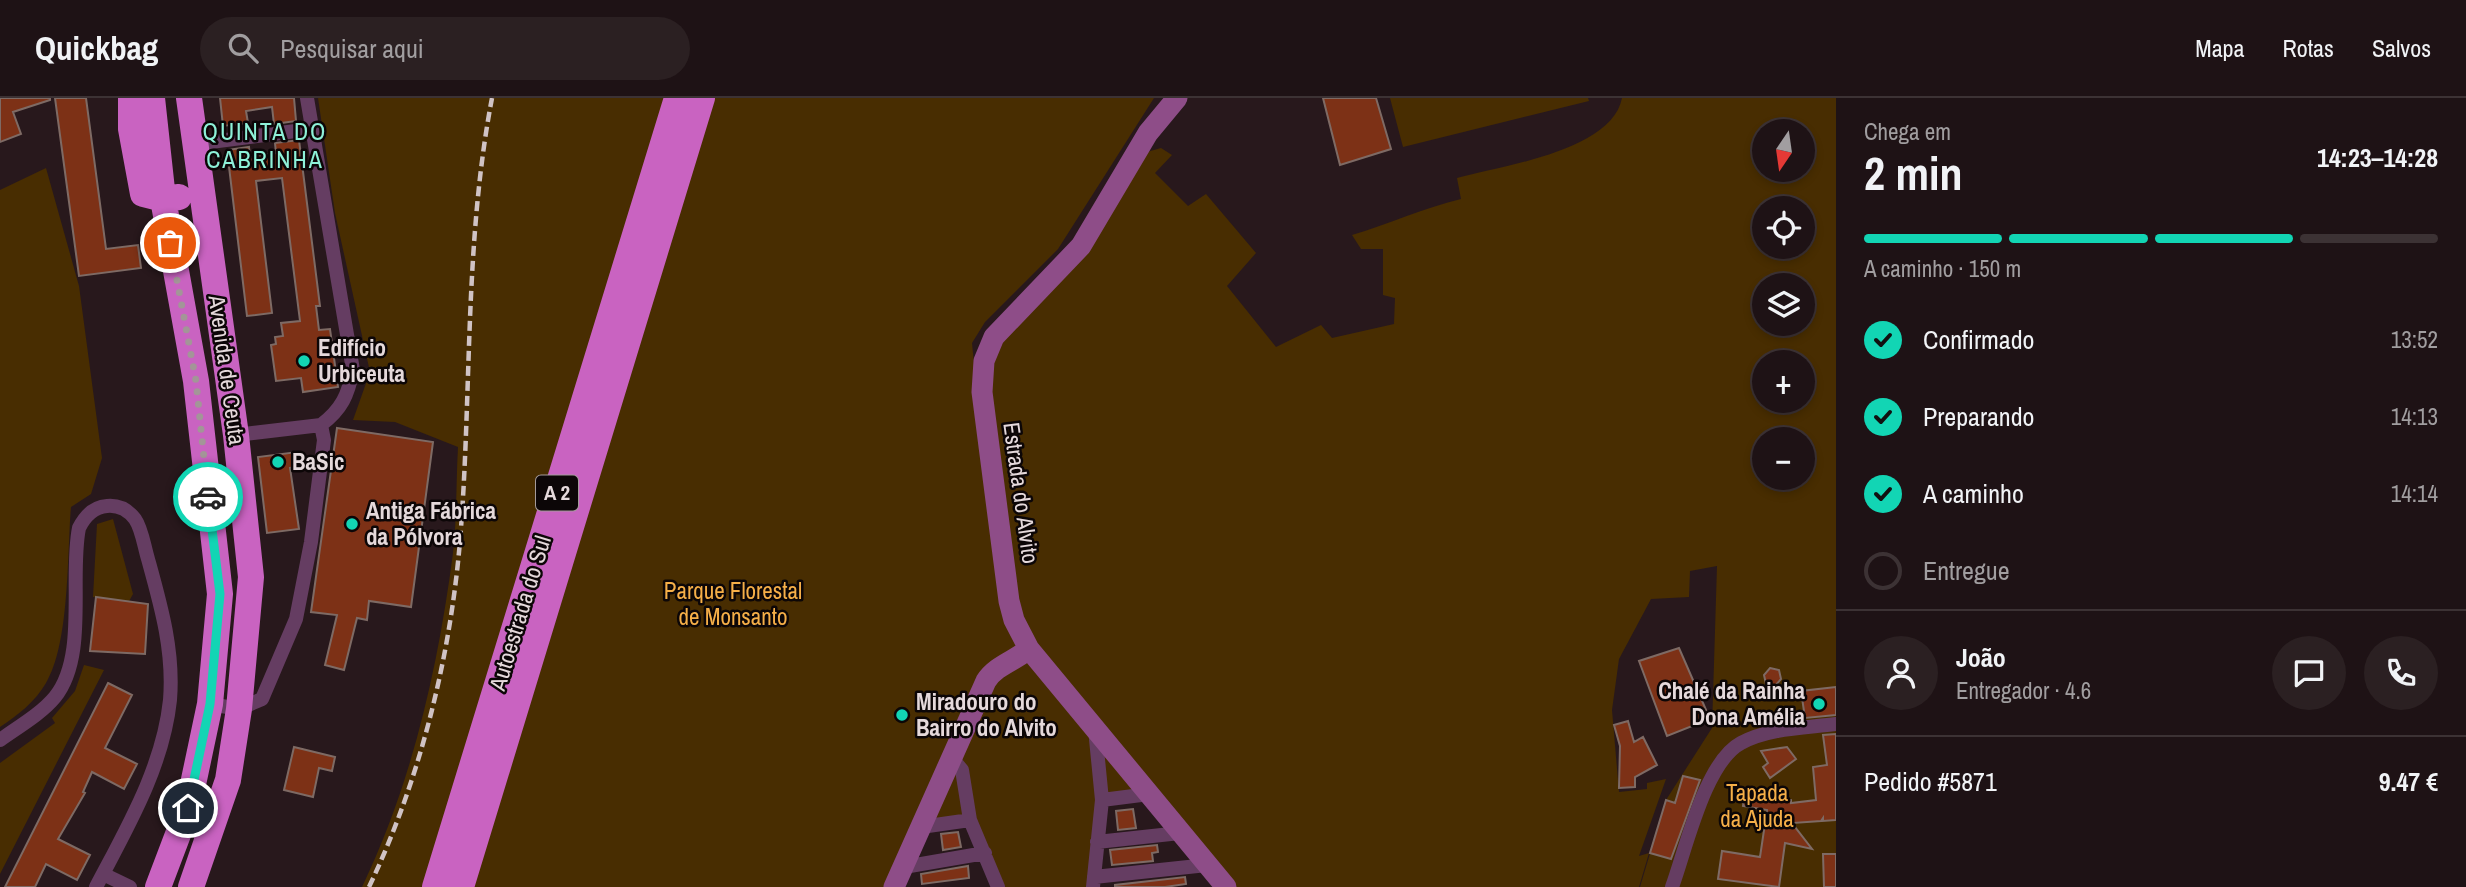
<!DOCTYPE html>
<html lang="pt">
<head>
<meta charset="utf-8">
<style>
  body { margin:0; font-family:"Archivo Narrow",sans-serif; background:#2b2022; color:#f1f3f6; height:100vh; display:flex; flex-direction:column; font-size:26px; white-space:nowrap }
  * { box-sizing:border-box; margin:0 }
  p { font-size:23px; color:#a19ea0 }
  .icon { flex:none; width:38px; height:38px; fill:none; stroke:currentColor; stroke-width:2; stroke-linecap:round; stroke-linejoin:round }
  .map { position:relative; flex:1; overflow:hidden }
  .drawer { display:flex; flex-direction:column; background:#1e1215; width:630px }
  .drawer>* { flex:none }
  .needle { width:46px; rotate:193deg }
  .buttons { position:absolute; left:1752px; top:21px; display:grid; gap:14px }
  .buttons a { display:grid; place-items:center; width:63px; height:63px; border-radius:50%; background:#1e1215; box-shadow:0 4px 10px #0003,0 0 0 2px #3c3234; font-size:35px }
  .pin { position:absolute; display:grid; place-items:center; width:60px; height:60px; color:#fff; margin:-30px; border:4px solid #fff; border-radius:50%; box-shadow:0 2px 7px #0007 }
  .courier { position:absolute; display:grid; place-items:center; width:70px; height:70px; margin:-35px; border:5px solid #12d5b4; border-radius:50%; background:#fff; color:#222; box-shadow:0 2px 9px #0007 }
  .head em { font-style:normal; font-weight:800 }
  .head div { display:flex; flex-direction:column-reverse }
  .head { display:flex; align-items:center; justify-content:space-between; height:119px; padding:0 28px }
  h1 { font-size:46px; font-weight:800; line-height:52px }
  .bar { display:grid; grid-template-columns:repeat(4,1fr); gap:10px 7px; align-content:center; height:84px; padding:0 28px }
  .bar i { height:9px; border-radius:5px; background:#3c3234 }
  .bar .active { background:#12d5b4 }
  .bar p { grid-column:span 4 }
  .line { display:flex; align-items:center; gap:18px; padding:0 28px; border-top:2px solid #3c3234 }
  .line div { flex:1 }
  .round { display:grid; place-items:center; flex:none; width:74px; height:74px; border-radius:37px; background:#2b2022 }
  ol { padding:0 28px; list-style:none }
  li { display:flex; align-items:center; gap:21px; height:77px }
  li p { margin-inline-start:auto }
  li .icon { padding:7px; border-radius:50%; background:#12d5b4; color:#111; stroke-width:4 }
  li:last-child { color:#a19ea0 }
  li i { width:38px; height:38px; border:4px solid #3c3234; border-radius:50% }
  header { display:flex; align-items:center; gap:42px; box-sizing:border-box; height:98px; padding:0 35px; background:#1e1215; border-bottom:2px solid #3c3234 }
  header strong { font-size:33px }
  nav { display:flex; gap:38px; margin-inline-start:auto; font-size:24px }
  .search { width:490px; height:63px; background:#2b2022; display:flex; align-items:center; gap:18px; box-sizing:border-box; padding:0 24px; border-radius:38px; color:#a19ea0; font-size:26px }
  main { display:flex; flex:1; min-height:0 }
  .map>svg:first-child { display:block }
  .green { fill:#482d01; fill-rule:evenodd }
  .building { fill:#7d3116; stroke:#7e6a64; stroke-width:2 }
  .lines { fill:none; stroke-linecap:round; stroke-linejoin:round }
  .street { stroke:#653d62; stroke-width:14 }
  .secondary { stroke:#8e4d88; stroke-width:21 }
  .highway { stroke:#c963c1; stroke-width:26 }
  .rail { stroke:#d0c3c5; stroke-width:4.5; stroke-dasharray:10 5; stroke-linecap:butt }
  .done { stroke:#a39598; stroke-width:7; stroke-dasharray:0 12.6 }
  .route { stroke:#12d5b4; stroke-width:9 }
  .poi-dot { fill:#12d5b4; stroke:#0c0607; stroke-width:2.5 }
  .labels { text-anchor:middle; stroke-width:5; stroke-linejoin:round; paint-order:stroke }
  .shield { fill:#0c0607; stroke:#a49a9b; stroke-width:2 }
  .shield-label { font-size:21px; font-weight:bold; fill:#e5d9db }
  .poi-label { font-size:23px; font-weight:bold; fill:#e5d9db; stroke:#0c0607; text-anchor:start }
  .street-label { font-size:23px; fill:#e5d9db; stroke:#0c0607 }
  .park-label { font-size:23px; fill:#f6af48; stroke:#0c0607 }
  .neighbourhood-label { font-size:24px; letter-spacing:2px; fill:#8ef1d8; stroke:#0c0607 }
</style>
</head>
<body>
<header>
<strong>Quickbag</strong>
<div class="search"><svg class="icon" aria-label="search" viewBox="0 0 24 24"><circle cx="10" cy="10" r="6"/><path d="M15 15l6 6"/></svg>Pesquisar aqui</div>
<nav><a>Mapa</a><a>Rotas</a><a>Salvos</a></nav>
</header>
<main>
<div class="map">
<svg width="1836" height="789" viewBox="0 0 1836 789">
  <rect width="100%" height="100%" fill="#28181c"/>
  <!-- green -->
  <path class="green" d="M318 0H1154L1058 151 985 224 972 245 981 337 990 306V266L1006 234 1147 54 1161 50 1172 57 1155 75 1188 108 1206 96 1256 155 1227 188 1276 249 1321 227 1332 240 1394 226 1395 200 1383 197V151H1361L1352 137C1389 126 1423 110 1461 101L1457 80C1501 68 1612 53 1622 0H1836V789H1640L1666 702 1712 630 1717 468 1690 473 1689 499 1651 501 1619 561 1612 612 1619 694 1647 691V685L1666 681 1639 758 1649 755 1639 789H1231L1154 694 1107 701 1098 789H998L973 719 930 724 898 789H362C412 685 438 570 453 455 457 420 456 384 458 349L395 324 353 322 370 274 335 115ZM1764 33H1802V72H1764ZM1764 110H1802V149H1764ZM1764 187H1802V226H1764ZM1764 264H1802V303H1764ZM1764 341H1802V380H1764Z
    M1390 0H1588L1589 3 1403 49Z
    M46 70 79 188 102 360 91 396 71 409C67 456 70 545 46 585 35 604 18 617 0 629V92Z
    M113 421 133 496 128 505 93 499 97 426Z
    M84 567 104 572 0 776V665L55 625 52 620 75 593Z"/>
  <!-- building -->
  <path class="building" d="M0 0H50V2L13 14 21 36 0 44Z
    M55 0H86L106 151 138 147 141 170 79 178Z
    M220 0H294L296 23 274 26 272 9 246 13 248 25 223 28Z
    M1323 0H1376L1391 51 1340 67Z
    M299 42 320 208H316L319 232 330 231 338 289 303 294 301 280 276 283 271 247 276 246 275 239 283 238 281 225 300 223 282 80 256 83 272 215 247 218 227 52 249 49 250 58 276 55 275 45Z
    M337 330 433 344 411 509 369 503 367 522 357 520 344 572 325 567 337 517 311 514Z
    M297 354 299 369 290 370 299 431 267 435 258 359Z
    M96 499 148 506 145 556 90 553Z
    M1679 550 1710 621 1667 638 1639 563Z
    M1770 570 1779 572 1781 581 1775 588 1766 586 1764 577Z
    M108 585 132 597 105 650 137 666 124 691 92 674 83 694 85 695 58 741 90 757 77 782 46 766 35 789H5Z
    M1836 589V617L1805 620 1801 593Z
    M1628 623 1634 644 1643 639 1657 667 1635 679V689L1619 690 1620 648 1614 627Z
    M1836 636V722L1823 723V720L1821 723 1792 725 1812 751 1785 745 1779 789 1718 781 1722 753 1760 759 1767 712 1743 708 1745 695 1791 702V705L1816 702 1813 669 1827 667 1823 637Z
    M294 649 335 659 332 673 319 670 313 699 284 692Z
    M1787 649 1796 661 1770 680 1763 669 1768 665 1761 653Z
    M1683 678 1700 682 1671 761 1650 755 1666 702 1675 705Z
    M1133 711 1136 730 1118 732 1116 713Z
    M958 734 961 749 943 752 941 736Z
    M1157 747 1158 754 1152 755 1153 763 1112 767 1110 752Z
    M1823 756H1836V789H1824Z
    M968 768 969 780 922 786 921 776Z
    M1185 779 1186 786 1165 789H1115V787Z"/>
  <g class="lines">
    <!-- street -->
    <path class="street" d="M195 46 311 31
      M236 337 321 327
      M210 606 239 611 262 601 296 521 311 444 324 342 321 327C342 311 348 297 353 272L307 0
      M0 642C18 629 41 616 55 599 88 558 69 479 79 430 85 418 93 409 107 408 118 407 128 412 135 421 142 431 144 448 148 461 161 508 174 553 170 602 163 669 127 730 96 789
      M952 660 962 672 970 722 998 789
      M1102 702 1149 696
      M921 729 970 722
      M1097 744 1180 735
      M904 769 985 755
      M103 776 130 789
      M1094 779 1207 767
      M1093 789 1102 702 1095 631
      M1672 789C1686 751 1705 664 1741 645 1769 630 1805 630 1836 626"/>
    <!-- secondary -->
    <path class="secondary" d="M1177 0 1148 35 1081 148 994 239 984 263 982 294 1009 503 1014 522 1029 551 1226 789
      M894 789 986 583C995 568 1016 562 1029 551"/>
    <!-- highway -->
    <path class="highway" d="M131 0V31L143 96 163 101 179 99
      M152 0 163 101 196 283 220 496 210 606 188 710 158 789
      M189 0 236 337 251 479 239 611 228 682 191 789
      M435 789 677 0
      M461 789 702 0"/>
    <!-- rail -->
    <path class="rail" d="M369 789C420 682 450 561 460 443 472 295 464 146 492 0"/>
  </g>
  <g class="lines">
    <!-- done -->
    <path class="done" d="M170 145 196 283 208 399"/>
    <!-- route -->
    <path class="route" d="M188 710 210 606 220 496 208 399"/>
  </g>
  <!-- markers -->
  <g class="poi-dot">
    <circle cx="304" cy="263" r="7"/>
    <circle cx="278" cy="364" r="7"/>
    <circle cx="352" cy="426" r="7"/>
    <circle cx="1819" cy="606" r="7"/>
    <circle cx="902" cy="617" r="7"/>
  </g>
  <g class="labels">
    <!-- shield labels -->
    <rect class="shield" x="536" y="377.5" width="42" height="35" rx="5"/>
    <g class="shield-label">
      <text x="557" y="402">A 2</text>
    </g>
    <!-- poi labels -->
    <g class="poi-label">
      <text x="318" y="258">Edifício<tspan x="318" dy="26">Urbiceuta</tspan></text>
      <text x="292" y="372">BaSic</text>
      <text x="366" y="421">Antiga Fábrica<tspan x="366" dy="26">da Pólvora</tspan></text>
      <text x="1805" y="601" text-anchor="end">Chalé da Rainha<tspan x="1805" dy="26">Dona Amélia</tspan></text>
      <text x="916" y="612">Miradouro do<tspan x="916" dy="26">Bairro do Alvito</tspan></text>
    </g>
    <!-- street labels -->
    <g class="street-label">
      <text transform="translate(227 272) rotate(82)" y="8">Avenida de Ceuta</text>
      <text transform="translate(1021 395) rotate(82)" y="8">Estrada do Alvito</text>
      <text transform="translate(520 515) rotate(-73)" y="8">Autoestrada do Sul</text>
    </g>
    <!-- park labels -->
    <g class="park-label">
      <text x="733" y="501">Parque Florestal<tspan x="733" dy="26">de Monsanto</tspan></text>
      <text x="1757" y="703">Tapada<tspan x="1757" dy="26">da Ajuda</tspan></text>
    </g>
    <!-- neighbourhood labels -->
    <g class="neighbourhood-label">
      <text x="265" y="42">QUINTA DO<tspan x="265" dy="28">CABRINHA</tspan></text>
    </g>
  </g>
</svg>
<div class="buttons">
<a><svg class="needle" viewBox="-14 -14 28 28"><path d="M0-13l5 13h-10z" fill="#e53935"/><path d="M0 13l5-13h-10z" fill="#a19ea0"/></svg></a>
<a><svg class="icon" aria-label="locate" viewBox="0 0 24 24"><circle cx="12" cy="12" r="6"/><path d="M12 2v4M12 18v4M2 12h4M18 12h4"/></svg></a>
<a><svg class="icon" aria-label="layers" viewBox="0 0 24 24"><path d="M12 4l9 5-9 5-9-5zM3 14l9 5 9-5"/></svg></a>
<a>+</a>
<a>−</a>
</div>
<div class="pin" style="left:170px;top:145px;background:#ea580c"><svg class="icon" aria-label="bag" viewBox="0 0 24 24"><path d="M5 8h14l-1 12H6zM9 8a3 3 0 0 1 6 0"/></svg></div>
<div class="pin" style="left:188px;top:710px;background:#1f2937"><svg class="icon" aria-label="home" viewBox="0 0 24 24"><path d="M3 11l9-7 9 7M6 9v11h12V9"/></svg></div>
<div class="courier" style="left:208px;top:399px"><svg class="icon" aria-label="car" viewBox="0 0 24 24"><path d="M5 17H2v-5l4-1 3-4h7l3 4 3 1v5h-3M9 17h6M6 11h13"/><circle cx="7" cy="17" r="2"/><circle cx="17" cy="17" r="2"/></svg></div>
</div>
<section class="drawer">
<div class="head"><div><h1>2 min</h1><p>Chega em</p></div><em>14:23–14:28</em></div>
<div class="bar"><i class="active"></i><i class="active"></i><i class="active"></i><i></i><p>A caminho · 150 m</p></div>
<ol>
<li><svg class="icon" aria-label="check" viewBox="0 0 24 24"><path d="M5 12l5 5 9-10"/></svg>Confirmado<p>13:52</p></li>
<li><svg class="icon" aria-label="check" viewBox="0 0 24 24"><path d="M5 12l5 5 9-10"/></svg>Preparando<p>14:13</p></li>
<li><svg class="icon" aria-label="check" viewBox="0 0 24 24"><path d="M5 12l5 5 9-10"/></svg>A caminho<p>14:14</p></li>
<li><i></i>Entregue</li>
</ol>
<div class="line" style="height:126px"><a class="round"><svg class="icon" aria-label="person" viewBox="0 0 24 24"><circle cx="12" cy="8" r="4"/><path d="M4 21q1-7 8-7t8 7"/></svg></a><div><b>João</b><p>Entregador · 4.6</p></div><a class="round"><svg class="icon" aria-label="chat" viewBox="0 0 24 24"><path d="M4 5h16v11H9l-5 4z"/></svg></a><a class="round"><svg class="icon" aria-label="phone" viewBox="0 0 24 24"><path d="M5 4h4l2 5-3 2q2 4 5 5l2-3 5 2v4C11 20 4 13 5 4z"/></svg></a></div>
<div class="line" style="height:91px"><div>Pedido #5871</div><b>9.47 €</b></div>
</section>
</main>
</body>
</html>
